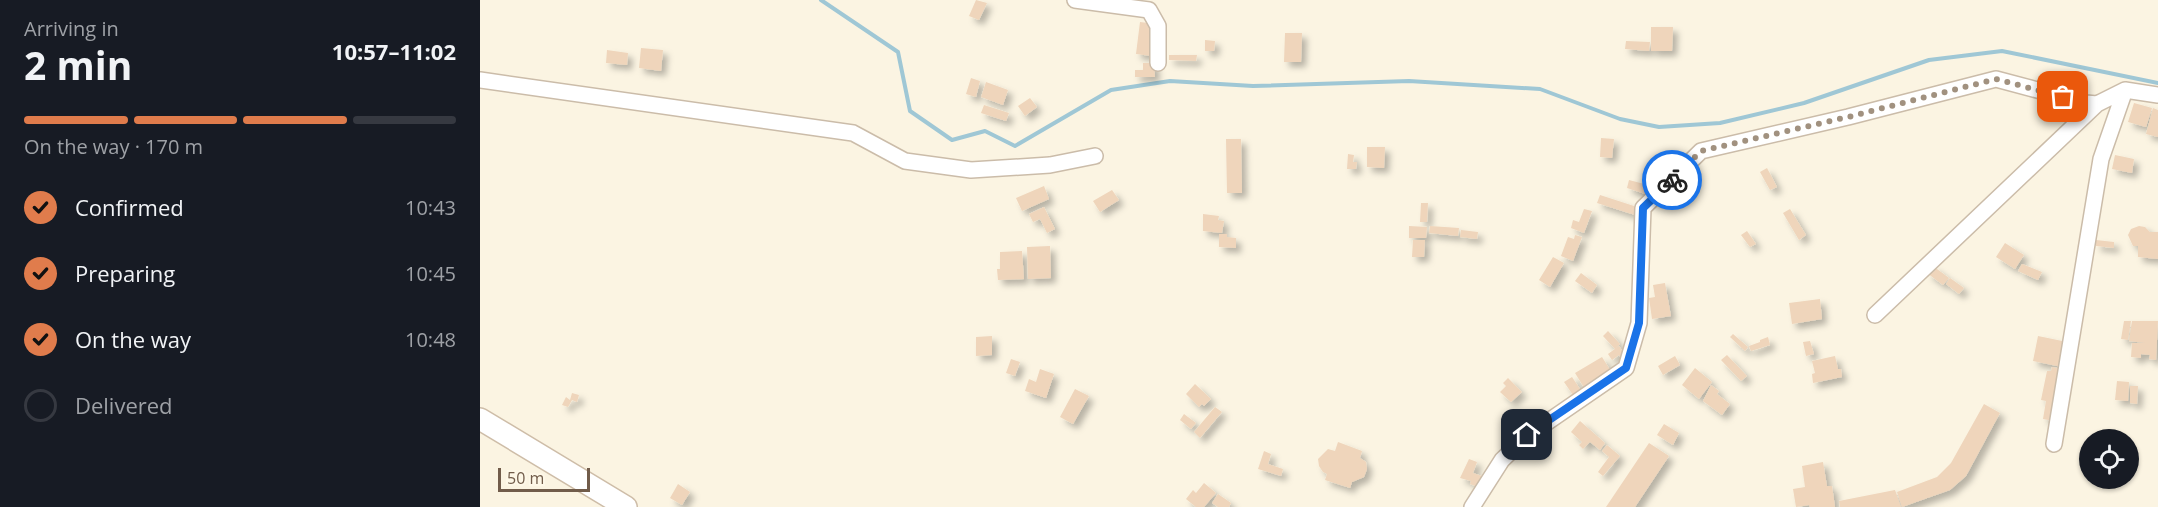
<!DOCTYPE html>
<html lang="en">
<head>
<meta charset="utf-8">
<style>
  body { margin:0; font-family:"Open Sans",sans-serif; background:#242831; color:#f1f3f6; height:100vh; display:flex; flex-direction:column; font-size:22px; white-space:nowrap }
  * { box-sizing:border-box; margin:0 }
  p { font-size:20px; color:#9ea1a6 }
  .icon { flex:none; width:33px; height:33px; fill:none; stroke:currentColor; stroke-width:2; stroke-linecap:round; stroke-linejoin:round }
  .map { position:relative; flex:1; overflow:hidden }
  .side { display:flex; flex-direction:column; background:#171b24; width:480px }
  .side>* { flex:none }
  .controls { position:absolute; left:1599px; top:429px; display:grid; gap:12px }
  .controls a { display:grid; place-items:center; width:60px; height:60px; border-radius:50%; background:#171b24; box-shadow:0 2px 4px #0004; font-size:30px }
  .scale { position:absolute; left:18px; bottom:15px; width:92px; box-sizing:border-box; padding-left:6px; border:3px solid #715c4a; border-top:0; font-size:16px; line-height:21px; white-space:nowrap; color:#715c4a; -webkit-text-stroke:4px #fef8e8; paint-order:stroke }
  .pin { position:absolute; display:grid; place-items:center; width:51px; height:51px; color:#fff; margin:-26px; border-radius:12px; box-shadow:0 3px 9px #0006 }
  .courier { position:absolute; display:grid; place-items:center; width:60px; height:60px; margin:-30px; border:4px solid #1a73e8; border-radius:50%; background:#fff; color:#222; box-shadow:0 2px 8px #0007 }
  .overview em { font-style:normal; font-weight:700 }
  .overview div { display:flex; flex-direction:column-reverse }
  .overview { display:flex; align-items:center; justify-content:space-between; height:102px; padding:0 24px }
  h1 { font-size:39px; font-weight:700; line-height:45px }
  .bar { display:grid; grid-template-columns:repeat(4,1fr); gap:9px 6px; align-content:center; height:72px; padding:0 24px }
  .bar i { height:8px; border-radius:4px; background:#363941 }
  .bar .on { background:#e07c4c }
  .bar p { grid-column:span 4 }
  ol { padding:0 24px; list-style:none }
  li { display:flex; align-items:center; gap:18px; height:66px }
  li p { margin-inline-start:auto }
  li .icon { padding:6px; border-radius:50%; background:#e07c4c; color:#111; stroke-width:4 }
  li:last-child { color:#9ea1a6 }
  li i { width:33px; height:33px; border:3px solid #363941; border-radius:50% }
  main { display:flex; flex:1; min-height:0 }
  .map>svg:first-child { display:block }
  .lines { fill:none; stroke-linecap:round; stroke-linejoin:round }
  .stream { stroke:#9fc7d5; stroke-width:4 }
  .building { fill:#efd5bb; filter:url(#shadow) }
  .street-casing { stroke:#cbbca9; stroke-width:18 }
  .secondary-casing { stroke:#cebda8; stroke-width:24 }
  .street { stroke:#fff; stroke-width:15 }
  .secondary { stroke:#fff; stroke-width:21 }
  .done { stroke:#a1917f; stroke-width:6; stroke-dasharray:0 10.8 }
  .route { stroke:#1a73e8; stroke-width:8 }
</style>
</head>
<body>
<main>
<section class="side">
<div class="overview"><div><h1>2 min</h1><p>Arriving in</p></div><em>10:57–11:02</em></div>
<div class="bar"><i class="on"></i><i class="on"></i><i class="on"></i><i></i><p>On the way · 170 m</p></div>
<ol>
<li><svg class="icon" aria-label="check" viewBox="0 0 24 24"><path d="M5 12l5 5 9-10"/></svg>Confirmed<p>10:43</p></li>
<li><svg class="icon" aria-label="check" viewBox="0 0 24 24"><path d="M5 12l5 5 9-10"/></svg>Preparing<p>10:45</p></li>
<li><svg class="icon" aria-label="check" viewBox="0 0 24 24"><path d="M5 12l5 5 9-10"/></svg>On the way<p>10:48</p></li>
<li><i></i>Delivered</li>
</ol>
</section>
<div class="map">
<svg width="1678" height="507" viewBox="0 0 1678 507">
  <defs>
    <filter id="shadow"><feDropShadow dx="5" dy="5" stdDeviation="3" flood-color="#0004"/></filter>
  </defs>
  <rect width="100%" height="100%" fill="#fbf4e2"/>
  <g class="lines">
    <!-- stream -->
    <path class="stream" d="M341 0 418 52 430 111 472 140 505 131 535 146 631 90 690 81 773 86 929 81 1060 89 1140 119 1179 127 1240 123 1324 103 1449 60 1522 51 1678 83"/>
  </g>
  <!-- building -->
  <path class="building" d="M496 0 507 3 499 20 489 16Z
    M660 22 676 24 672 56 656 54Z
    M1171 27H1193L1192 51H1171Z
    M805 33H822L821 62H804Z
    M725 40 735 41 734 51H725Z
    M1146 41 1170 42 1169 51 1145 49Z
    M161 48 183 50 181 71 159 68Z
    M127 50 148 53 147 65 126 63Z
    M689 55H717L716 61 689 60Z
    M663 63H674L675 77H655V70H663Z
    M491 78 500 81 496 97 486 94Z
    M506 82 528 90 523 105 501 97Z
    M550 98 557 107 545 116 538 106Z
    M1654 103 1672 108 1666 127 1648 122Z
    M504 105 529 113 526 121 501 113Z
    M1673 108 1678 110V137L1666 134Z
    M1121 138 1134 139 1132 158 1120 157Z
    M746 139H761L762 193H747Z
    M887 147H905L904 168 887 167Z
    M868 154 874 155 873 162H877L876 169H867Z
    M1635 155 1654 159 1652 173 1632 169Z
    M1287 168 1297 187 1290 190 1280 172Z
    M1149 180 1168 185 1165 194 1147 188Z
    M564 186 569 199 542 211 536 198Z
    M632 190 639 200 620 212 613 201Z
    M1120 195 1157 207 1155 215 1117 203Z
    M941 203H948L947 222H940Z
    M564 207 575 229 567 233 560 219 553 222 549 214Z
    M1104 209 1112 211 1104 233 1091 228 1093 220 1099 222Z
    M1310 209 1326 235 1319 240 1303 213Z
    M723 214 739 216 738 220 744 221 742 233 723 231Z
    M929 226 947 227 946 238H929Z
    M950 226 979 228 978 236 949 233Z
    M1659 226 1665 227 1670 232H1678V259L1658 257V246H1653L1648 235 1651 229Z
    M981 230 998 232 997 239 980 237Z
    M1267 231 1276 244 1270 247 1261 235Z
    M739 234H747V237L756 238V248L739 247Z
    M1095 235 1102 237 1093 261 1081 256 1088 237 1094 239Z
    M933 240H945L944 257H932Z
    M1616 240 1634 242V248L1616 246Z
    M1525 243 1544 255 1535 269 1516 257Z
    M570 246 571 278 548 279 547 247Z
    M542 251 544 279 518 280 517 269H520V252Z
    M1073 257 1084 263 1070 287 1059 280Z
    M1542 264 1562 272 1558 280 1538 271Z
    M1453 266 1469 278 1463 285 1447 273Z
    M1101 273 1117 285 1112 293 1095 281Z
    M1470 278 1484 288 1479 294 1466 284Z
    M1185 283 1191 316 1172 319 1169 298 1175 297 1173 285Z
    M1340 299 1342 319 1312 324 1309 303Z
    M1644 321H1651L1648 340 1641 339Z
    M1652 321H1678L1676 360 1669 359 1670 355 1661 354V358L1651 357 1652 343H1665L1649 341Z
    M1128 331 1140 344 1135 349 1123 336Z
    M1253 334 1268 347 1265 351 1250 337Z
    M512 336V355L496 356V337Z
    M1558 336 1587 342 1582 367 1553 361Z
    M1288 337 1290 345 1271 351 1269 346 1280 342V340Z
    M1330 341 1334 354 1326 356 1323 342Z
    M1139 346 1145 355 1141 358 1139 355 1132 360 1128 354Z
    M1247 355 1267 376 1261 381 1241 360Z
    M1195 356 1200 365 1183 375 1178 366Z
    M1355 356 1358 369H1361L1362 377 1333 383 1332 374 1335 373 1332 361Z
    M1122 357 1132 373 1105 389 1095 373Z
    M531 359 540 362 535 376 526 373Z
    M1572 367 1583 369 1574 421 1563 419 1566 401 1561 400 1567 371H1571Z
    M1215 368 1232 382 1219 399 1202 385Z
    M560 369 574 374 566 398 545 391 549 379 556 382Z
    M1092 377 1100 389 1093 395 1084 382Z
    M1028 378 1042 392 1031 402 1020 392 1026 386 1023 383Z
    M1637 381 1649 382 1648 401 1635 400Z
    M715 384 731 399 724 406 722 404 719 407 706 394Z
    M1231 385 1239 391 1237 394 1250 404 1242 415 1223 401Z
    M1650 386H1658L1657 404 1650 403Z
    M595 389 609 396 593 424 580 417Z
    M92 393 99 395 97 402 92 400 88 407 82 405 86 397 90 400Z
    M1504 404 1520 413 1486 476 1470 490 1422 507 1417 492 1457 477 1471 463Z
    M735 407 742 412 720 438 714 432Z
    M704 414 716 423 711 429 700 420Z
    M1100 421 1125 443 1120 450 1110 442 1103 449 1099 445 1102 442 1091 432Z
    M1037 423 1043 431 1032 439 1026 431Z
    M1184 424 1199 433 1193 445 1177 435Z
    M858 442 882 451 880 458 886 462 887 469 884 477 872 482 870 488 845 480 847 474 843 472 839 466 838 459 848 449 855 451Z
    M1169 443 1189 456 1155 507H1126Z
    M1127 445 1140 456 1123 476 1118 472 1129 457 1122 451Z
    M784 451 791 454 788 464 803 469 801 476 778 469Z
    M989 459 997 462 993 473 1002 476 998 487 990 484 991 481 980 478Z
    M1343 462 1347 486H1352L1355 507H1330L1329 505 1316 507 1313 489 1325 487 1322 466Z
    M724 483 736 493 724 507H716L706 499 713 490 716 493Z
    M198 484 210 492 202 505 190 498Z
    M1415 490 1421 507H1360L1359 501Z
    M738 494 751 503 749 507H738L732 503Z"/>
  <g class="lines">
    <defs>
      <path id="street" d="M595 0 669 10 678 26V63
        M0 80 373 133 425 161 491 170 570 165 615 156
        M1395 315 1617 104
        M1574 444 1621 159 1645 90
        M992 507 1022 460 1047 436 1146 368 1159 323 1163 208 1221 151 1368 117 1516 79 1606 103 1617 104 1645 90 1678 95"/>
      <path id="secondary" d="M0 419 146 507"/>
    </defs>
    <!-- street casing -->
    <use href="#street" class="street-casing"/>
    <!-- secondary casing -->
    <use href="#secondary" class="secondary-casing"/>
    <!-- street -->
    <use href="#street" class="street"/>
    <!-- secondary -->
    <use href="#secondary" class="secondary"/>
  </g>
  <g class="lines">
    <!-- done -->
    <path class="done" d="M1192 180 1221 151 1368 117 1516 79 1583 97"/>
    <!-- route -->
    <path class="route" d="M1047 435 1146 368 1159 323 1163 208 1192 180"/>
  </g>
</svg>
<div class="controls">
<a><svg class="icon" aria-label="locate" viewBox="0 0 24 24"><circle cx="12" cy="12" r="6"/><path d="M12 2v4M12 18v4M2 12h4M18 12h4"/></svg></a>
</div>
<div class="scale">50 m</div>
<div class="pin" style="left:1583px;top:97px;background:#ea580c"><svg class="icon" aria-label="bag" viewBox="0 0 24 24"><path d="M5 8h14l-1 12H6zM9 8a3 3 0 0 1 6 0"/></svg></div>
<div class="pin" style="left:1047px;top:435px;background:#1f2937"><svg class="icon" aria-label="home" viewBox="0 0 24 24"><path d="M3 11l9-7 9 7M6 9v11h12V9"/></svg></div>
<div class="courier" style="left:1192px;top:180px"><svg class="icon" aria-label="bike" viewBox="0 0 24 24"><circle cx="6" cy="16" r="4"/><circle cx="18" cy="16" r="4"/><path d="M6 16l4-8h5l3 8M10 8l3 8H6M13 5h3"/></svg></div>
</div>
</main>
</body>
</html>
